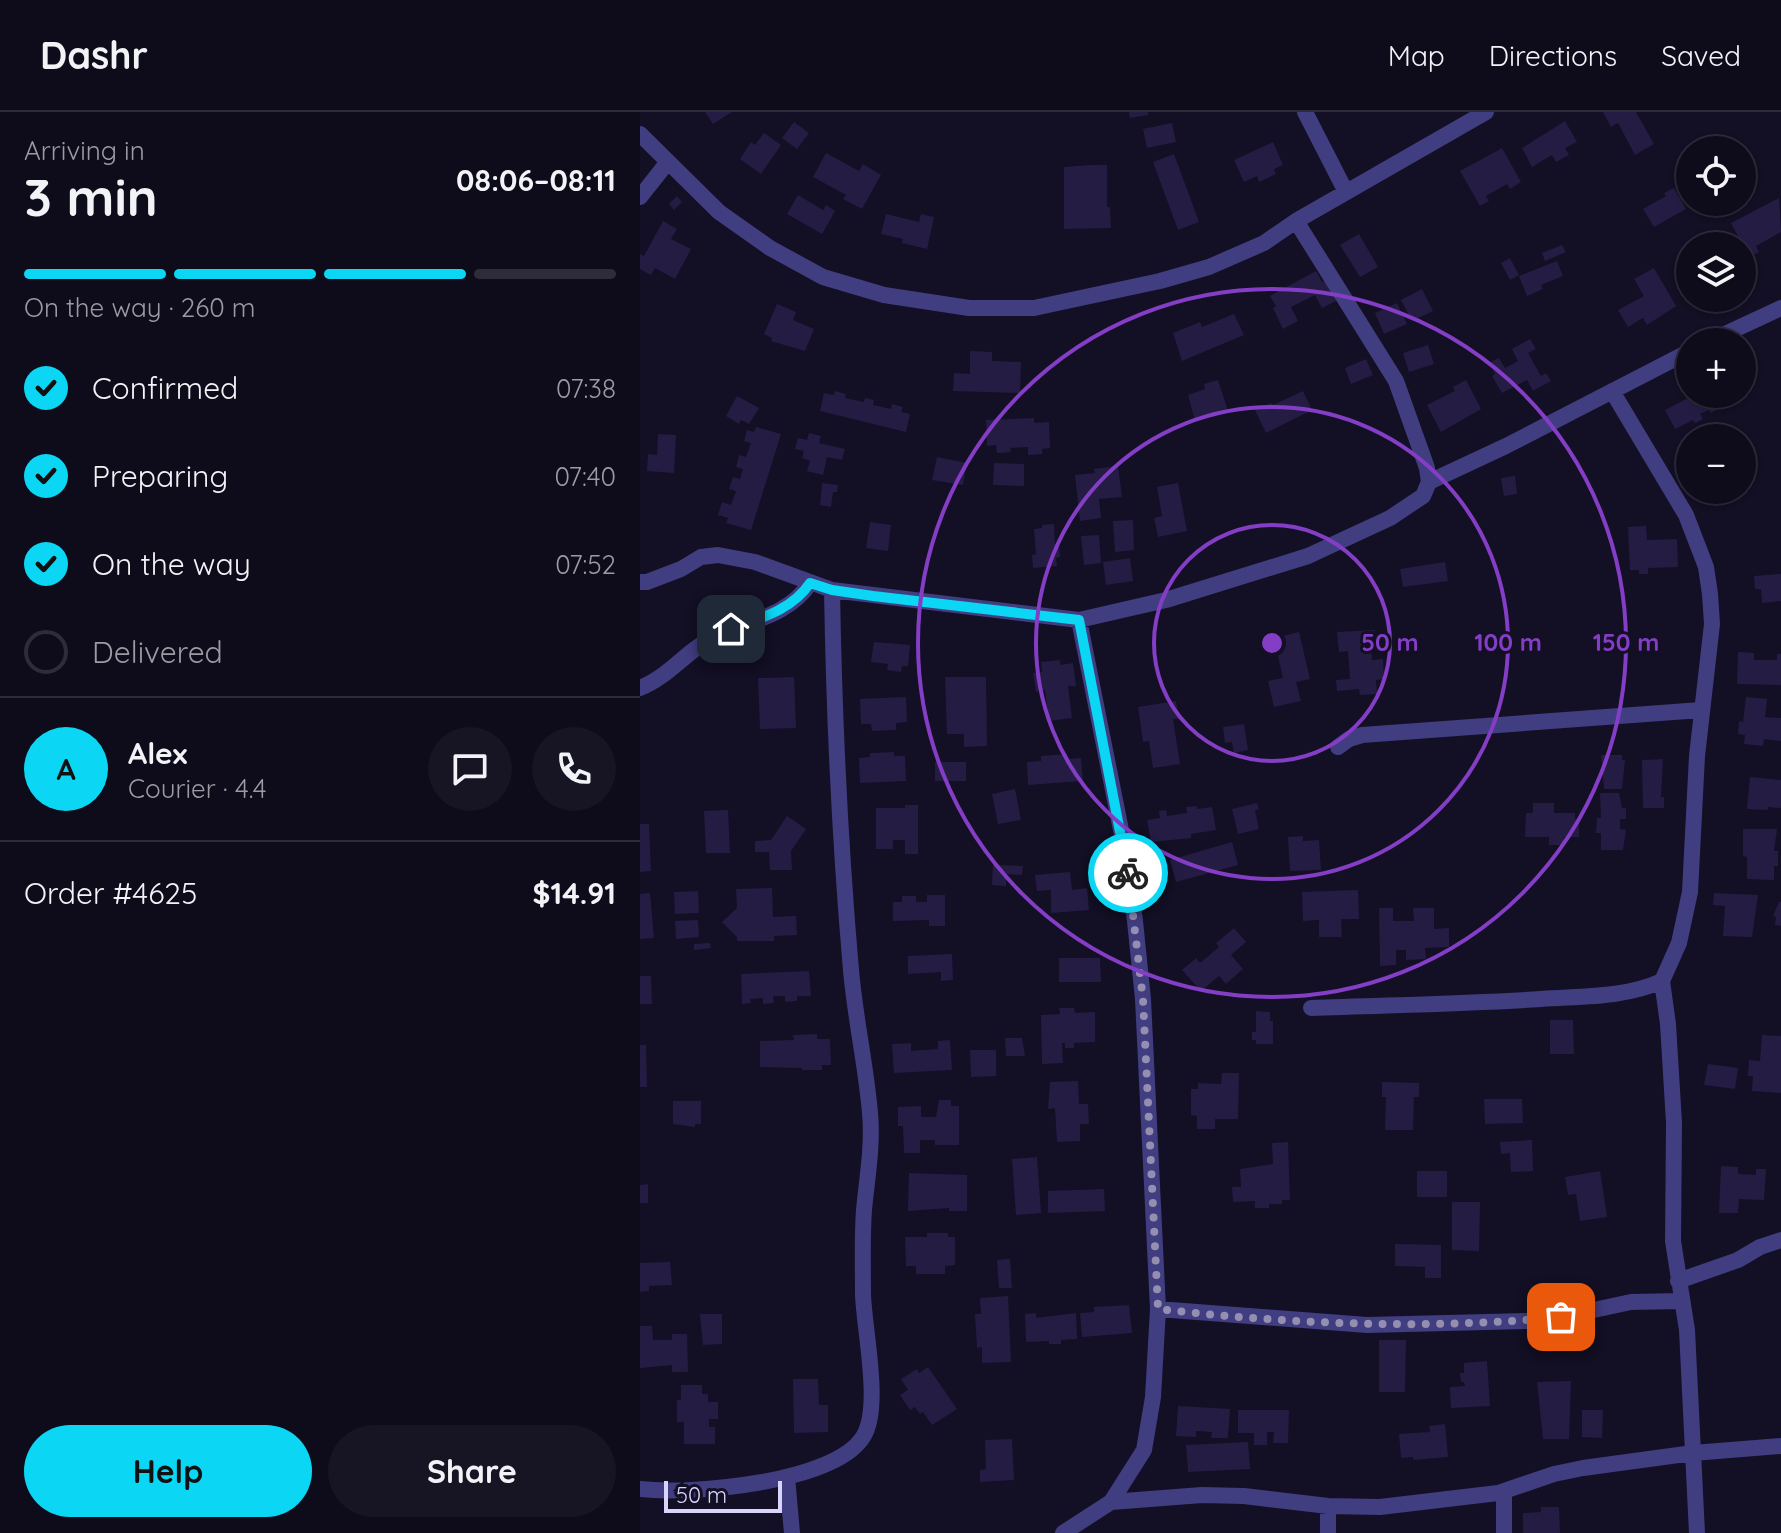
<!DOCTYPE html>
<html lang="en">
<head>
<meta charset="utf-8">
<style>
  body { margin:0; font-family:Quicksand,sans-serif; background:#171424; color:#f1f3f6; height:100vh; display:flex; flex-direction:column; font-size:30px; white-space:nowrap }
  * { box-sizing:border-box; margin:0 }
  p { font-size:26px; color:#9b9ba3 }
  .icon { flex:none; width:44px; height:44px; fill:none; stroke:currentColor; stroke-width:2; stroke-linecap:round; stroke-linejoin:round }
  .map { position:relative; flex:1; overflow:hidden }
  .details { display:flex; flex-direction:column; background:#0e0b1b; width:640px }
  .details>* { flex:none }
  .tools { position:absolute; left:1036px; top:24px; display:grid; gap:16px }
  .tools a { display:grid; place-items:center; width:80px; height:80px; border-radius:50%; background:#0e0b1b; box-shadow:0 2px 6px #0004,0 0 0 2px #2e2b3a; font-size:40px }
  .scale { position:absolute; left:24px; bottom:20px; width:118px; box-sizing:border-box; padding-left:8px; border:4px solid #dad4fd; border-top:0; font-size:22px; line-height:28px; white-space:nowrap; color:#dad4fd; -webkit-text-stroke:6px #130f24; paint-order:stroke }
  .pin { position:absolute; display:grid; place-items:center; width:68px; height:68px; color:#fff; margin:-34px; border-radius:16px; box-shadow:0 4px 12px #0006 }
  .courier { position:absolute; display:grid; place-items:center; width:80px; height:80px; margin:-40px; border:6px solid #0bd6f3; border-radius:50%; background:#fff; color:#222; box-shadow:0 2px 10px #0007 }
  .summary em { font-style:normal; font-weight:800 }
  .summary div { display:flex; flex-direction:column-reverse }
  .summary { display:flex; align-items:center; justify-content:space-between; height:136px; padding:0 24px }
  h1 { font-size:52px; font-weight:800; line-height:60px }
  .bar { display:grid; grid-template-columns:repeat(4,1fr); gap:12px 8px; align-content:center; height:96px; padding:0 24px }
  .bar i { height:10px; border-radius:6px; background:#2e2b3a }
  .bar .on { background:#0bd6f3 }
  .bar p { grid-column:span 4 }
  .line { display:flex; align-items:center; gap:20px; padding:0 24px; border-top:2px solid #2e2b3a }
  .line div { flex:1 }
  .round { display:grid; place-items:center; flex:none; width:84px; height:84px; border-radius:42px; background:#171424 }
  ol { padding:0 24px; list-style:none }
  li { display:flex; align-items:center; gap:24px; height:88px }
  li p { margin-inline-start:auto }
  li .icon { padding:8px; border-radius:50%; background:#0bd6f3; color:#111; stroke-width:4 }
  li:last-child { color:#9b9ba3 }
  li i { width:44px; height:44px; border:4px solid #2e2b3a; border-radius:50% }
  .primary-button { display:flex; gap:16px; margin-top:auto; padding:16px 24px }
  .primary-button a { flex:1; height:92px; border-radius:48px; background:#0bd6f3; color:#111; font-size:32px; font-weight:800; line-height:92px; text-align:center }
  .primary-button a+a { background:#171424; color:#f1f3f6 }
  header { display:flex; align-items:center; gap:48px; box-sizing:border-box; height:112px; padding:0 40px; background:#0e0b1b; border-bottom:2px solid #2e2b3a }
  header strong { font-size:38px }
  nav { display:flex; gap:44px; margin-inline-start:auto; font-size:28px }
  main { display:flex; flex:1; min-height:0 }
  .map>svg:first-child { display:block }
  .building { fill:#251c44 }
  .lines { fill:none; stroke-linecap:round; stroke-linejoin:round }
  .minor { stroke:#413d81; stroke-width:16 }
  .done { stroke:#948fb1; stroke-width:8; stroke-dasharray:0 14.4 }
  .route { stroke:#0bd6f3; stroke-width:10 }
  .ring { fill:none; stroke:#843dc5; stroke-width:4 }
  .centre { fill:#843dc5; stroke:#130f24; stroke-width:4 }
  .ring-label { font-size:24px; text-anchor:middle; font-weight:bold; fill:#843dc5; stroke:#130f24; stroke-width:6; stroke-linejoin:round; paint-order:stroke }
</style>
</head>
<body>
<header>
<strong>Dashr</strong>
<nav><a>Map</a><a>Directions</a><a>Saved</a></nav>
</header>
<main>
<section class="details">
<div class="summary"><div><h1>3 min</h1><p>Arriving in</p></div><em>08:06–08:11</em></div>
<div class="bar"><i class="on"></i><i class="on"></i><i class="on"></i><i></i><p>On the way · 260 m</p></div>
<ol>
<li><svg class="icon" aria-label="check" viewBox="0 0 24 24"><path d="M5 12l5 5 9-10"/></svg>Confirmed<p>07:38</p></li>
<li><svg class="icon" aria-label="check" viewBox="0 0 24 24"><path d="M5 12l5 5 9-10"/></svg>Preparing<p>07:40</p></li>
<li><svg class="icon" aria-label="check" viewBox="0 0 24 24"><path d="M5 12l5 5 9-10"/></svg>On the way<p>07:52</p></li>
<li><i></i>Delivered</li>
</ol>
<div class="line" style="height:144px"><b class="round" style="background:#0bd6f3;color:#111">A</b><div><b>Alex</b><p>Courier · 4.4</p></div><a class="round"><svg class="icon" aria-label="chat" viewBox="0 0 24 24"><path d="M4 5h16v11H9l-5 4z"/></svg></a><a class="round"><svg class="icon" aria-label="phone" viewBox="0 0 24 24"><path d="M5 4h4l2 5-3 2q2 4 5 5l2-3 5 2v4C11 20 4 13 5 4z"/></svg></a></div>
<div class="line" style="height:104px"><div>Order #4625</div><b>$14.91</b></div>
<div class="primary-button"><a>Help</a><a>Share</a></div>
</section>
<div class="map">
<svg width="1141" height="1421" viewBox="0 0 1141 1421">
  <rect width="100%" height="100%" fill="#130f24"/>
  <!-- building -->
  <path class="building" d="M65 0H92L73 12Z
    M489 0H508V3L490 6Z
    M963 0H996L1014 32 995 43 978 11 971 15Z
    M925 9 937 30 925 36 929 43 916 50 912 43 892 55 882 36Z
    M154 10 169 21 157 37 142 26Z
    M532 11 536 30 507 36 503 17Z
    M124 21 141 33 121 62 100 47 111 30 115 33Z
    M633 30 643 53 634 57 636 62 619 70 617 64 604 70 594 48Z
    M862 36 881 70 870 77 867 72 846 84 849 89 840 94 820 59Z
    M186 41 219 59 223 52 241 63 222 97 203 87 206 83 173 65Z
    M534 42 559 110 538 118 513 50Z
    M452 53H467V95H470L471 116 424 117V55Z
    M1034 76 1046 97 1014 115 1003 97 1026 84 1024 81Z
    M158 83 183 98 186 93 195 99 182 122 147 102Z
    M37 84 42 90 34 98 29 92Z
    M1139 86 1141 120 1116 134 1119 140 1109 145 1091 111Z
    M246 102 279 110 281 102 294 105 287 137 262 131 263 127 241 122Z
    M23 109 37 117 31 127 51 137 35 167 15 156 11 163 0 157V142L4 144Z
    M719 122 738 155 720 165 700 133Z
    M922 133 926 140 905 149 902 141Z
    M870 146 879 163 870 168 861 151Z
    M917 149 923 164 901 173 903 177 887 184 879 164Z
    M1014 156 1036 194 1007 213 1003 206 988 215 978 198 1004 184 994 167Z
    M676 159 682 170 687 168 698 188 682 196 675 183 651 195 658 209 643 217 633 196 636 194 630 184Z
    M782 177 793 199 772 209 761 188Z
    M757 191 767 212 744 222 735 201Z
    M137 192 156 200 153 208 174 217 165 239 131 229 132 226 124 222Z
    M594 202 604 223 542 249 533 221 560 210 562 215Z
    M890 227 896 237 888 241 901 264 906 261 911 269 893 279 887 268 862 281 852 264 855 262 849 251 859 246 865 256 878 249 872 237Z
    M788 233 794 252 769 260 763 241Z
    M330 239 352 240V249L381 250 380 281 313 279 314 261 330 262Z
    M726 247 733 263 711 272 705 256Z
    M578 268 588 299 555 309 548 283 565 277 564 272Z
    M826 268 841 297 801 320 787 293 815 279 813 275Z
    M195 279 206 282 205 286 224 290 225 286 234 288 233 293 251 297 252 292 263 295 261 300 270 302 266 320 180 299 184 281 194 283Z
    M663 279 672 298 626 321 615 298 631 291 633 293Z
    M1050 279V282H1062L1064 286 1074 282 1081 296 1070 301 1069 298 1060 302 1063 307 1055 311 1053 308 1035 317 1025 298 1048 286 1046 281Z
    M97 284 119 296 109 312 101 308 99 312 86 304Z
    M394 306V311L409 310 410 336 402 337V342L388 343V335L370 336 371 340 357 341 356 333 347 334 346 308Z
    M116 315 141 322 111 418 86 411 88 406 78 403 82 390 91 393 96 379 89 377 93 365 100 367 103 357 96 355 99 343 106 345 111 331 104 329 107 318 114 320Z
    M1088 315 1094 326H1066Z
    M169 321 181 324 179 331 205 337 202 348 187 345 183 363 167 359 170 349 162 346 164 339 155 337 158 326 167 328Z
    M18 322 36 323 34 361 7 359 8 342 17 343Z
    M297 345 327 351 323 373 292 368Z
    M354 351 384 352V374L353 373Z
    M478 354 482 385 459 387 461 406 440 409 435 363 455 361 454 357Z
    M875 364 877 382 864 384 861 366Z
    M182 371 198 373 197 380H193L191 395 180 393Z
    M538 371 547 419 518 425 514 406 522 404 517 375Z
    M493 408 494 438 475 440 473 409Z
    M230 410 251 413 248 439 226 436Z
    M414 412 415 434 419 433 420 445 416 446 417 454 393 456 392 443 396 442 394 417 402 416V413Z
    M1006 414 1007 428 1037 427 1038 455 1008 456V462H999V458H990L988 415Z
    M459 423 461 451 444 453 441 424Z
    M490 446 493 469 466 473 463 450Z
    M805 450 808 469 763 475 760 457Z
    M1141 462V489L1122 491 1121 477H1115L1114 464Z
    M735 518 736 533 731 534 732 548 743 547 744 567 736 568 737 582 720 583 719 577 697 579 696 568 710 567 708 539 699 540 697 520Z
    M659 520 670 567 656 570 661 589 634 595 628 569 643 566 634 526Z
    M234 530 270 533 268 554H262L261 560 247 558 248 552 231 550Z
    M1098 540 1114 541V548H1137V542H1141V573L1097 572Z
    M420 548V553L433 551 436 574H428L432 606 409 609 405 578 396 580 393 561 402 560 401 550Z
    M154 565 156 616 120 617 118 566Z
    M305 565H346L347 634 324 635V622H307Z
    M266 585 267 610 256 611V618L232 619 231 612H221L220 587Z
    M1106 585 1127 587 1125 605 1141 606V629L1124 627 1123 634 1104 632 1105 623 1098 622 1099 609 1103 610Z
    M536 589 539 607H533L540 652 513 656 509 629 503 630 498 595Z
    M604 612 608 638 594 641 592 630 585 631 583 615Z
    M254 640V644H265L266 669 220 671 219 646 230 645V641Z
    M427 642V647L441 646 443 669 388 673 387 650 401 649V644Z
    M961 643H982V648H985L982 677H964Z
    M1023 647 1021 685H1024V696H1003L1002 648Z
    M295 650H326V669H295Z
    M1110 665 1141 668V696L1128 695V698L1107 697Z
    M375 677 381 708 358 712 352 682Z
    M960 681H979L982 696H986V707H980V717L986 718 983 738H961V721H956L957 706H961Z
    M617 691 619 697 615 698 619 717 598 722 592 697Z
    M893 691H914V701H935V707H939V725H924V733H909V725H885L886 701H893Z
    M265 693H278V742H265V728H253V737H236V696H265Z
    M557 694V697L572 695 576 718 551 722V726L511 730 507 708 520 706 519 699 526 698 527 704 547 701 546 695Z
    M88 698 90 741H66L64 699Z
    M147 704 166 717 151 739 152 758H130L129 740H115V729L131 728Z
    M0 712H9L11 759 0 760Z
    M1103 717H1137L1134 739H1138V754H1134V768L1107 767V745L1103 744Z
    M663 724V729L679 728 681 758 650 759 648 725Z
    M592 730 598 753 536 770 530 748Z
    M353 753 383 754 382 763 366 762V774L352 773Z
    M430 760 432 778 447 776 449 798 411 801V778L397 779 395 763Z
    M132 776 133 805 156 804 157 823 134 824V829H97V825L82 810 97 796 96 777Z
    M718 778 719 807H701L702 825H679V808L663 809 662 780Z
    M58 779 59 801 35 802 34 780Z
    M10 781 14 826 0 827V782Z
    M1074 781 1118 783 1112 825 1083 824 1085 794 1073 793Z
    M287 783H305V814H289V808L253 809V790H262V784H276V790H287Z
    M1139 790H1141V814L1135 813 1136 805 1133 804Z
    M739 796H753V809H774L773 796H794V817L809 816V835L785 836 786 847 766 848V838H756V853L740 854Z
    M58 808 59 825 36 827 35 809Z
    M594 816 606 830 591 843 603 857 586 872 579 864 561 879 542 858 556 846 560 851 579 835 576 831Z
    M70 831 71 836 54 838V832Z
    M312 842 313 868 301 869V860L268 862V844Z
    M419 846H460L461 870H419Z
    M169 859 171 884H157V889L145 890V884H133L134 891 123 892V886L110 887 111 891 102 892 101 862Z
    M0 864H11L12 892H0Z
    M419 896H434L435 901 455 900V930L434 931V936H425V931H422L423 951 402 952 401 903 420 902Z
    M616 899 630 900V909H633V932H616V928H612V920H616Z
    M910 908H933L934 942H910Z
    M177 922V927H190L191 953H182V958H162V956L120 955V929L154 928 153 923Z
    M1122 923 1141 924V981L1112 979 1113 964H1108L1109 948 1120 949Z
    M365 926H382L385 944H366Z
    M310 928 312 958 254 961 252 932 271 931V939L298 937V929Z
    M0 933H6L7 975H0Z
    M330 938H356V964L331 965Z
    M1068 952 1098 956 1095 977 1064 973Z
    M582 961H599L598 1007H575V1017H557V1004L551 1003V977H558V971L581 972Z
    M438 969 439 992H448L449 1012H440V1029L417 1030 415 996 408 997 410 970Z
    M742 970 779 971V985H774L773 1018H745L746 985H742Z
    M844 987H882L883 1011 845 1012Z
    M299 988H311V994H319V1033H295V1028H280V1041H264L263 1014H258V995L281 994V1005H296Z
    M33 989H61V1012H55V1015L33 1012Z
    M892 1028 893 1059 871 1060 870 1041 861 1042 860 1030Z
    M648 1030 650 1088H642V1092H629V1096H615V1089L593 1090 592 1075H601L600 1057 633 1052 632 1031Z
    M397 1045 401 1101 376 1103 372 1047Z
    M1081 1054 1098 1055V1062L1116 1063V1057H1126L1124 1088 1099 1087 1098 1101H1079Z
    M777 1059H807V1085H777Z
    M960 1059 967 1105 940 1109 936 1082 928 1083 925 1065Z
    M269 1061 327 1063V1099H309V1096L268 1099Z
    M8 1072V1091H0V1073Z
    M464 1077 465 1099 408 1101V1079Z
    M812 1090H840L839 1139 812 1138Z
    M287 1121H308V1125H315V1153L305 1154V1162H276V1154H266L265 1125H287Z
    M755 1132 801 1133V1166H785V1155L755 1154Z
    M370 1147 372 1176H359L357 1148Z
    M30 1150 32 1173 9 1174V1179L0 1180V1151Z
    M368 1184 371 1250 342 1251V1235L337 1236 335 1202H341L340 1186Z
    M489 1193 492 1221 442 1225 440 1201 454 1200V1195Z
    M396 1201V1206L436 1201 437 1227 421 1228V1232H409V1229L386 1230 385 1202Z
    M60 1202H82V1232L63 1233Z
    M0 1214H12L13 1228H32V1222H47L48 1260H32V1253L0 1256Z
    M739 1228H766L765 1280H739Z
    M847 1249 850 1294 811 1296 810 1275 825 1274 824 1270H821L820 1261H824V1251Z
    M288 1255 317 1297 292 1313 283 1300 280 1302 275 1295 270 1298 260 1283 268 1278 261 1267 277 1257 279 1261Z
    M153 1267H178L179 1293H188V1320L154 1321Z
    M931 1269 929 1327H903L897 1270Z
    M41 1273H62V1282H68V1290H78V1307H69V1315H75V1332H44V1310H37V1288H41Z
    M538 1294 590 1297 588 1326H571L572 1320 556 1319V1325L536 1324Z
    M598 1298H649L648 1331H633L634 1320H627V1333H614V1321H598Z
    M942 1298H963L962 1326 942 1325Z
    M805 1312 808 1345 773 1348V1345L761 1346 759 1322 790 1320 789 1314Z
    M372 1327 374 1368 340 1370V1358L346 1357 345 1328Z
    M608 1330 610 1357 548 1360 546 1333Z
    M901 1395H919L920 1421H883V1401L901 1400Z"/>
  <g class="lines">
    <!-- minor -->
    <path class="minor" d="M665 0 706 80
      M0 22 79 100 130 136 183 165 244 183 329 196H394L520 169 569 155 624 131 656 109 846 0
      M0 85 27 51
      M1068 230 1141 196
      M972 279 1046 403 1066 455 1070 482 1072 512 1057 644 1050 780 1039 831 1022 869 1028 912 1034 1011 1033 1129 1047 1218 1057 1421
      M789 370 866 334 1050 239
      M0 470H7L41 457 61 445 78 443 115 450 192 478 439 508 526 488 668 444 750 406 783 384 789 370 787 356 756 269 656 109
      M0 576C26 566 43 543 67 529 101 510 148 506 170 471
      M698 635 709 627 722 623 1061 598
      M671 896C748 893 824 892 901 887 942 884 984 886 1022 869
      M1038 1169 1098 1148 1120 1135 1141 1128
      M518 1197 727 1213 887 1209 921 1205 991 1190 1042 1189
      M147 1365 152 1421
      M0 1377C50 1383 194 1371 223 1325 242 1296 224 1218 223 1182 223 1155 222 1125 224 1098 227 1066 233 1034 230 1001 226 953 215 906 211 858 200 732 194 604 192 478
      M864 1379V1421
      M471 1390 562 1383 604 1384 688 1394 740 1395 858 1381 914 1362 943 1356 1053 1341 1141 1334
      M423 1421 471 1390 504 1338 513 1285 518 1197 503 887 495 809 486 743 439 508
      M688 1421V1394"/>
  </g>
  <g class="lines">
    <!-- done -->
    <path class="done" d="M488 761 503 887 518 1197C651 1212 787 1218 921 1205"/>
    <!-- route -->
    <path class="route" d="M91 517C121 506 152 498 170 471L192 478 233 484 439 508 488 761"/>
  </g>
  <!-- distance rings -->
  <g class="ring">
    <circle cx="632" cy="531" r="118"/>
    <circle cx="632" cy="531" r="236"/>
    <circle cx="632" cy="531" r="354"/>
  </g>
  <circle cx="632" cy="531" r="12" class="centre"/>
  <g class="ring-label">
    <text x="750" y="539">50 m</text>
    <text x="868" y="539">100 m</text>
    <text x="986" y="539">150 m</text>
  </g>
</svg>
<div class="tools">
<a><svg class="icon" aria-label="locate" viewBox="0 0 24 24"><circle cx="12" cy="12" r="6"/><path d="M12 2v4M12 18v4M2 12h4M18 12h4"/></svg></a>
<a><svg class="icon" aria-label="layers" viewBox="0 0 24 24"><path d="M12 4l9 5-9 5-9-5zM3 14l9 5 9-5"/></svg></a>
<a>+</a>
<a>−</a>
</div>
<div class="scale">50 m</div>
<div class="pin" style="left:921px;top:1205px;background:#ea580c"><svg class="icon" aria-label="bag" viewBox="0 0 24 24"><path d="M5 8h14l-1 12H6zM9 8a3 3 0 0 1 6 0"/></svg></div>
<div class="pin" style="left:91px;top:517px;background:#1f2937"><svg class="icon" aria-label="home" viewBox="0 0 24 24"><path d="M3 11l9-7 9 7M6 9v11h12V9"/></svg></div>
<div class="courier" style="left:488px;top:761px"><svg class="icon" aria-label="bike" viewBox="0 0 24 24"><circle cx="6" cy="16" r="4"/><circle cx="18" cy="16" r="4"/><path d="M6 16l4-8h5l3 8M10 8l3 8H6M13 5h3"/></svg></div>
</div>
</main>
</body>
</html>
